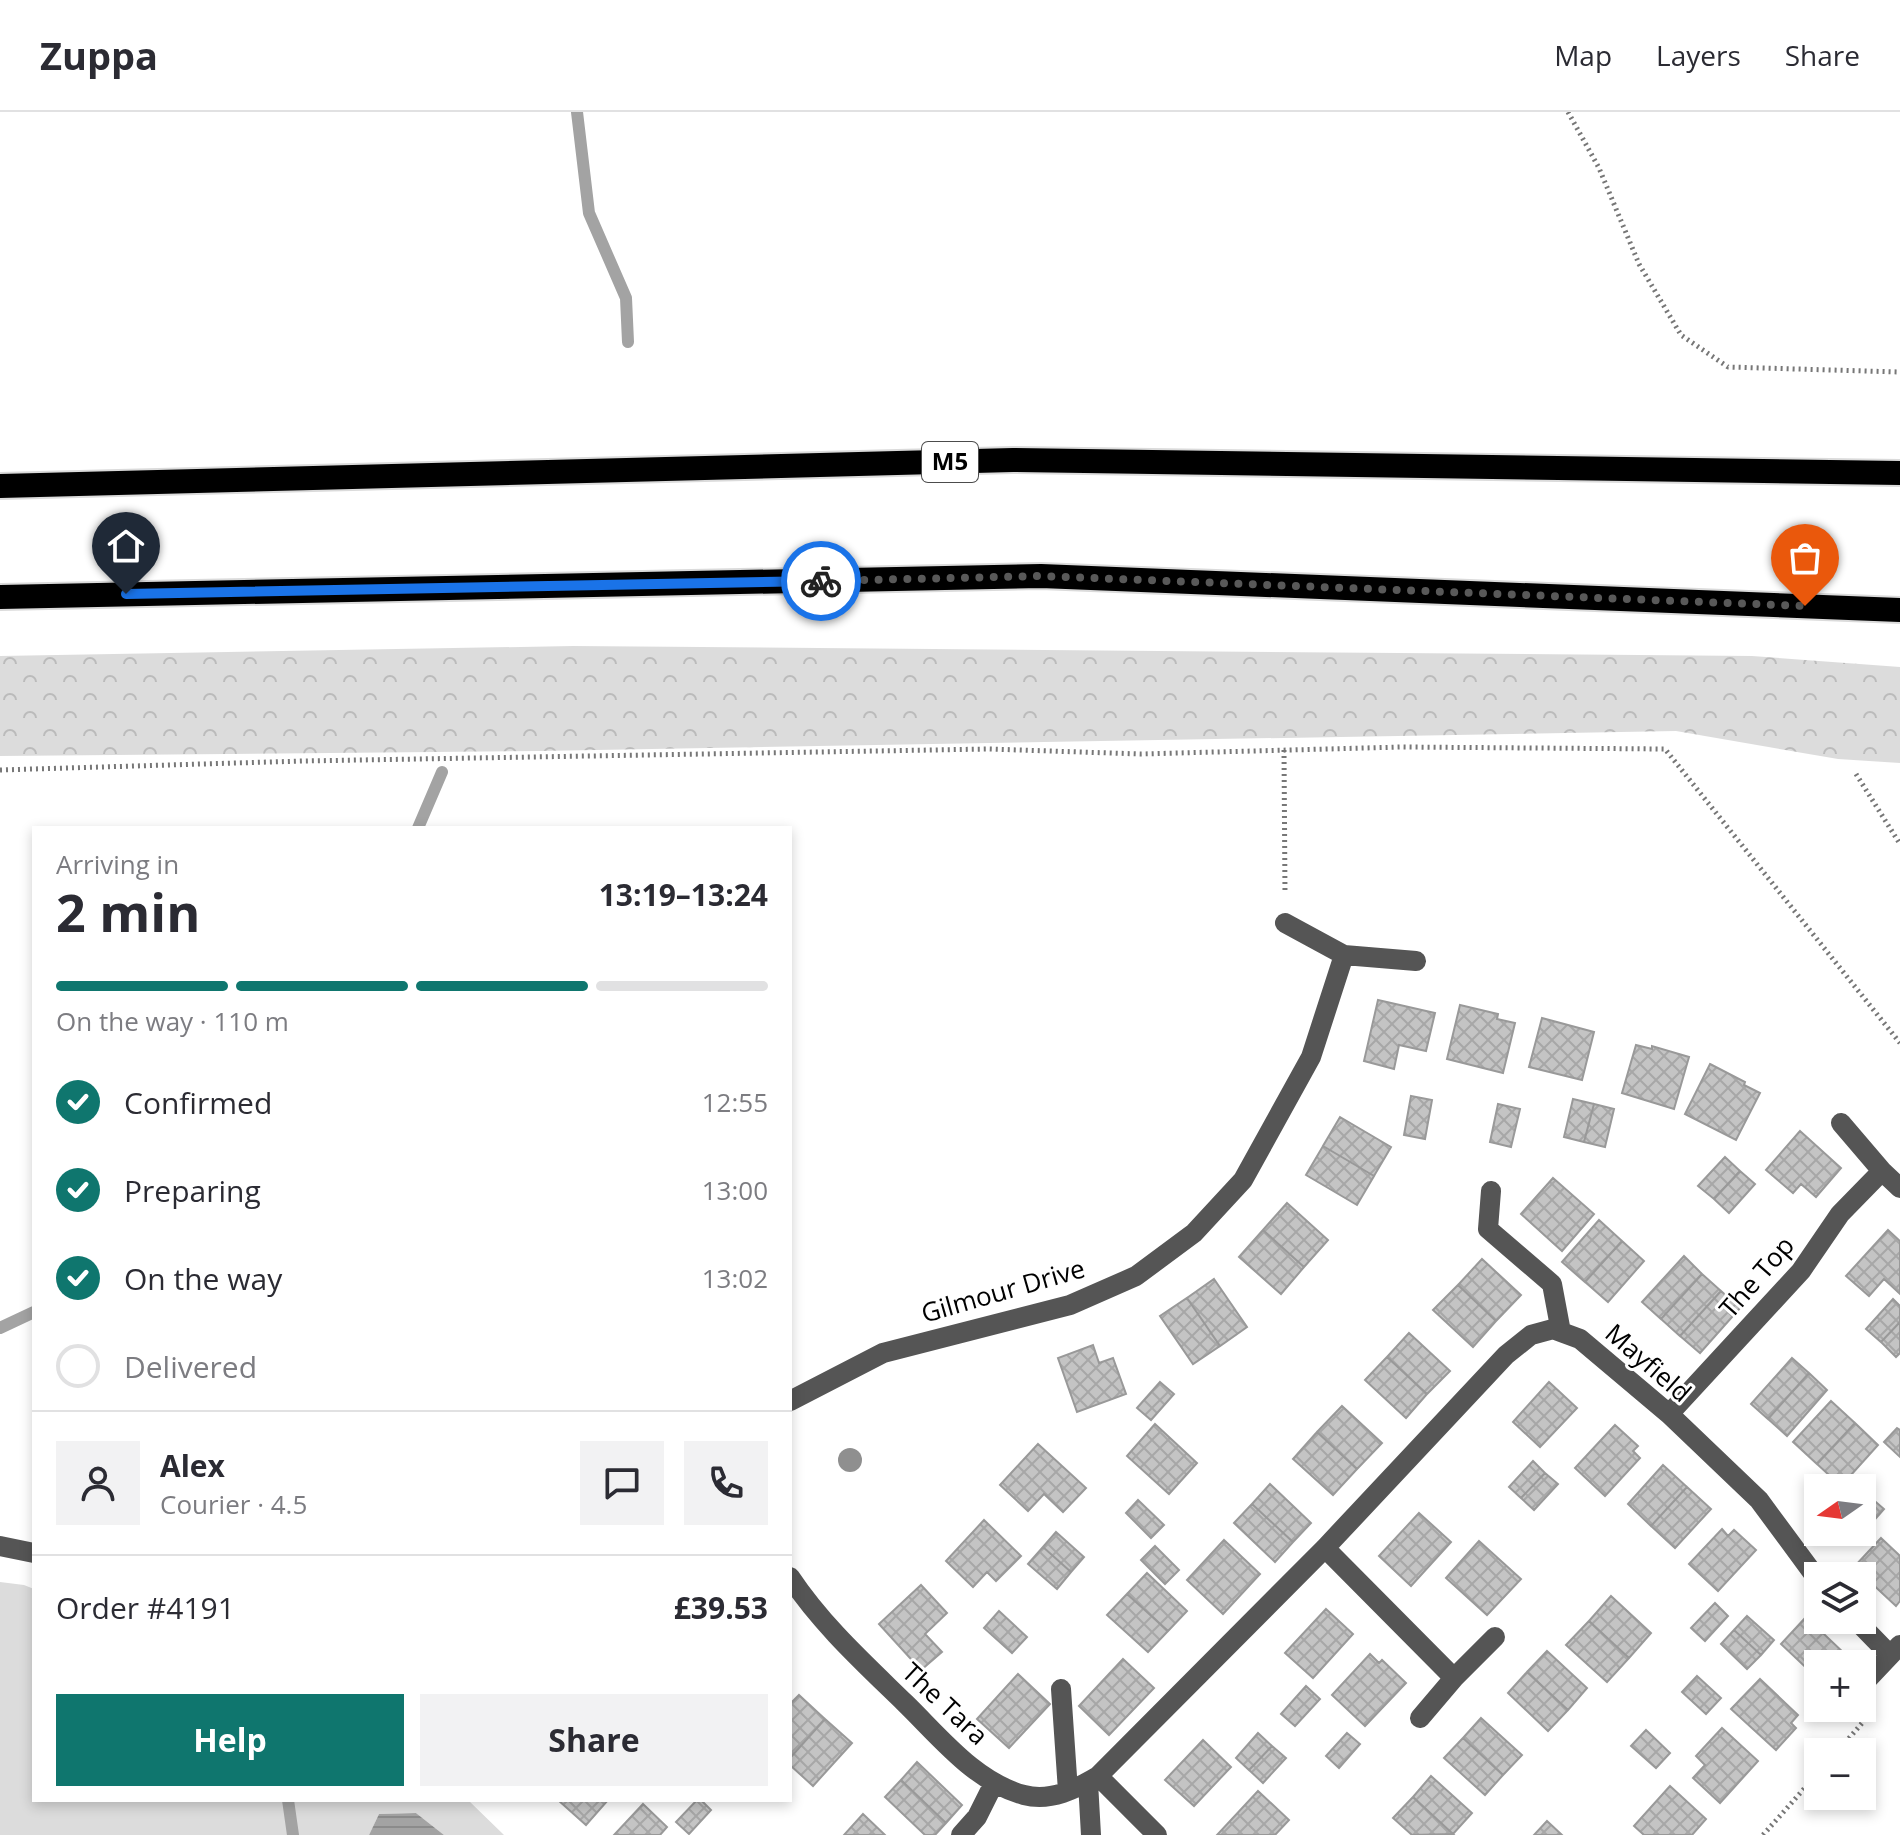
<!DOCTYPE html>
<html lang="en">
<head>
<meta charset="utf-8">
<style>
  body { margin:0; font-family:"Open Sans",sans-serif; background:#f2f2f3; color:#2b2b33; height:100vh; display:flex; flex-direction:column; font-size:30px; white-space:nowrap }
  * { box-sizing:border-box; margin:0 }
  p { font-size:26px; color:#7c7c81 }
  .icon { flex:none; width:44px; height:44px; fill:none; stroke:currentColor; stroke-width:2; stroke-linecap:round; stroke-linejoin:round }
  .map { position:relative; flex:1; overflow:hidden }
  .side { position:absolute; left:32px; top:714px; width:760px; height:976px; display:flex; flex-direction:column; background:#fff; border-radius:0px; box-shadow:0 4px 12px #0003 }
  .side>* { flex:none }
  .needle { width:52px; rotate:256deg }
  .fabs { position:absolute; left:1804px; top:1362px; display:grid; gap:16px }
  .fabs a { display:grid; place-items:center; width:72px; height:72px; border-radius:0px; background:#fff; box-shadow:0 4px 12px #0003; font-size:40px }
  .pin { position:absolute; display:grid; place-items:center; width:68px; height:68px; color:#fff; margin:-82px -34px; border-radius:50% 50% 50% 0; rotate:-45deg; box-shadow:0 0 8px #0007 }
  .pin .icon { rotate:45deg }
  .courier { position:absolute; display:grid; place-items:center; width:80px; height:80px; margin:-40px; border:6px solid #1a73e8; border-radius:50%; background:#fff; color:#222; box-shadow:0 2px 10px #0007 }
  .head em { font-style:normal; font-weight:700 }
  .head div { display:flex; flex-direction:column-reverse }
  .head { display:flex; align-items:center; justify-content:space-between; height:136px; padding:0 24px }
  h1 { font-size:52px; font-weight:700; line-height:60px }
  .bar { display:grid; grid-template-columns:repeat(4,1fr); gap:12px 8px; align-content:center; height:96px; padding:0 24px }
  .bar i { height:10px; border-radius:6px; background:#e1e1e2 }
  .bar .current { background:#0f766e }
  .bar p { grid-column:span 4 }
  .line { display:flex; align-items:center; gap:20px; padding:0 24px; border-top:2px solid #e1e1e2 }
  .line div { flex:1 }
  .round { display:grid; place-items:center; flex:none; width:84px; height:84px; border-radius:0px; background:#f2f2f3 }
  ol { padding:0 24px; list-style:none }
  li { display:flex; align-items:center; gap:24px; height:88px }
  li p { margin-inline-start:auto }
  li .icon { padding:8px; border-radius:50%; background:#0f766e; color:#fff; stroke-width:4 }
  li:last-child { color:#7c7c81 }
  li i { width:44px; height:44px; border:4px solid #e1e1e2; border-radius:50% }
  .action { display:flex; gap:16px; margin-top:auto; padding:16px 24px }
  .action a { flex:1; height:92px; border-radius:0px; background:#0f766e; color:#fff; font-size:32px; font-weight:700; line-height:92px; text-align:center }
  .action a+a { background:#f2f2f3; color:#2b2b33 }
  header { display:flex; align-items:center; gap:48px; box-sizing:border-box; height:112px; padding:0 40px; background:#fff; border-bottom:2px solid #e1e1e2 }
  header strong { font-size:38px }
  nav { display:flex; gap:44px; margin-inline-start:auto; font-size:28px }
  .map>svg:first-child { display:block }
  .grass { fill:#dcdcdc }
  .forest { fill:url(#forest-crowns) }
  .water { fill:url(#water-rules) }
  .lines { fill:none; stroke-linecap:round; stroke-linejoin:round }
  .stream { stroke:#a3a3a3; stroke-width:12 }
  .building { fill:url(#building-cross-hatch); stroke:#999; stroke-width:2 }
  .highway-casing { stroke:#dbdbdb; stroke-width:28 }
  .path { stroke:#777; stroke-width:5; stroke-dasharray:2 4; stroke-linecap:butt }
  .minor { stroke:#555; stroke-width:20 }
  .highway { stroke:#000; stroke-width:24 }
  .tree { fill:#8f8f8f }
  .done { stroke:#595959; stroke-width:8; stroke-dasharray:0 14.4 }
  .route { stroke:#1a73e8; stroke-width:10 }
  .labels { text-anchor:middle; stroke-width:6; stroke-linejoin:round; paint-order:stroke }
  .shield { fill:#fff; stroke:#4c4c4c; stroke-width:2 }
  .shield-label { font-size:24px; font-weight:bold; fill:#000 }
  .street-label { font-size:26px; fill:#000; stroke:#fff }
</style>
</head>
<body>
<header>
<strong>Zuppa</strong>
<nav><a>Map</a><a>Layers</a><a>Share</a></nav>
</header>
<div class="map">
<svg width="1900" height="1723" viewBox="0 0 1900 1723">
  <defs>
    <pattern id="forest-crowns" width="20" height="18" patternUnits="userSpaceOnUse" patternTransform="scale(2)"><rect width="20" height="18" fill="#dcdcdc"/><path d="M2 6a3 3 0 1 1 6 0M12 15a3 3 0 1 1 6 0" fill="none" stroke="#bbb"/></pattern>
    <pattern id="water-rules" width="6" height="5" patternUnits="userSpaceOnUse" patternTransform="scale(2)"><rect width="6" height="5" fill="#a3a3a3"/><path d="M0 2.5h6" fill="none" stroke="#8b8b8b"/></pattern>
    <pattern id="building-cross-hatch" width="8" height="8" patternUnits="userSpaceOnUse" patternTransform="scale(2)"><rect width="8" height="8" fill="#c4c4c4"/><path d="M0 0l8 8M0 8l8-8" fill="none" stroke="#a7a7a7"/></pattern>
  </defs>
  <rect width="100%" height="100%" fill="#fff"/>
  <!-- grass -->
  <path class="grass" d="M0 1470 24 1473 34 1477V1688H468L504 1723H444L416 1701 379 1702 369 1723H0Z"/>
  <!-- forest -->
  <path class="forest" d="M573 534 1752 544 1900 555V651L1838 647 1676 619 540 639 0 644V544Z"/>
  <!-- water -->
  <path class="water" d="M416 1701 444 1723H369L379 1702Z"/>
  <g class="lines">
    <!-- stream -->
    <path class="stream" d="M577 0 589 101 626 186 628 230
      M418 716 442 660
      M0 1216 34 1200
      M288 1688 293 1723"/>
  </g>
  <!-- building -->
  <path class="building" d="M1378 888 1435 901 1426 939 1399 933 1394 957 1364 949Z
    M1460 893 1498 902 1497 907 1515 911 1503 961 1447 947Z
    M1542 906 1594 920 1582 968 1529 955Z
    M1636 933 1652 937V934L1689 945 1674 997 1622 981Z
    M1710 952 1745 970 1744 973 1760 981 1736 1028 1685 1002Z
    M1411 984 1432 988 1425 1027 1404 1023Z
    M1573 987 1594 992 1584 1030 1564 1025Z
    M1498 992 1520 997 1511 1035 1490 1030Z
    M1594 992 1614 997 1605 1035 1584 1030Z
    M1340 1005 1391 1035 1374 1064 1323 1034Z
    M1800 1019 1841 1056 1816 1085 1801 1072 1793 1081 1766 1058Z
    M1323 1034 1374 1064 1357 1093 1306 1063Z
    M1725 1045 1740 1059 1714 1087 1698 1074Z
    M1740 1059 1755 1072 1729 1101 1714 1087Z
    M1553 1066 1594 1102 1562 1139 1521 1102Z
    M1287 1091 1328 1128 1304 1155 1263 1118Z
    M1599 1108 1622 1129 1585 1170 1562 1150Z
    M1263 1118 1304 1155 1281 1182 1239 1145Z
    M1888 1118 1900 1129V1182L1884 1167 1869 1184 1846 1164Z
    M1622 1129 1644 1149 1608 1190 1585 1170Z
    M1684 1144 1702 1162 1661 1207 1642 1190Z
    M1482 1147 1521 1183 1496 1209 1458 1173Z
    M1702 1162 1721 1179 1680 1224 1661 1207Z
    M1214 1167 1247 1215 1220 1234 1187 1186Z
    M1458 1173 1496 1209 1473 1235 1433 1198Z
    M1721 1179 1740 1196 1700 1241 1680 1224Z
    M1187 1186 1220 1234 1193 1252 1160 1204Z
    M1893 1187 1900 1194V1210L1881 1230 1866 1217Z
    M1900 1210V1241L1896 1245 1881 1230Z
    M1409 1221 1450 1259 1427 1282 1387 1245Z
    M1093 1233 1099 1251 1113 1246 1126 1282 1077 1300 1058 1246Z
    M1387 1245 1427 1282 1406 1306 1365 1268Z
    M1792 1246 1809 1261 1768 1307 1751 1292Z
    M1809 1261 1827 1278 1787 1324 1768 1307Z
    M1160 1270 1174 1282 1151 1308 1137 1296Z
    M1549 1270 1577 1296 1540 1335 1513 1310Z
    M1831 1289 1855 1311 1817 1352 1793 1330Z
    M1342 1294 1382 1331 1357 1357 1317 1320Z
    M1855 1311 1878 1333 1841 1374 1817 1352Z
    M1155 1312 1197 1351 1169 1382 1127 1344Z
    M1615 1313 1638 1334 1633 1339 1640 1346 1605 1384 1575 1356Z
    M1897 1316 1900 1318V1345L1884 1330Z
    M1317 1320 1357 1357 1333 1383 1293 1347Z
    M1038 1332 1086 1376 1063 1400 1044 1382 1028 1399 1000 1373Z
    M1533 1349 1545 1361 1521 1386 1509 1375Z
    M1663 1353 1687 1375 1651 1414 1628 1392Z
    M1545 1361 1558 1372 1534 1398 1521 1386Z
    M1270 1372 1311 1411 1293 1430 1252 1392Z
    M1687 1375 1711 1397 1675 1436 1651 1414Z
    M1862 1378 1884 1397 1870 1413 1862 1406Z
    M1138 1388 1164 1413 1151 1426 1126 1401Z
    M1252 1392 1293 1430 1275 1450 1234 1411Z
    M1419 1401 1451 1430 1411 1474 1379 1444Z
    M984 1408 1021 1444 996 1469 987 1460 973 1475 946 1449Z
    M1722 1417 1728 1424 1734 1418 1756 1438 1718 1479 1689 1452Z
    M1056 1420 1084 1445 1071 1460 1043 1435Z
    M1881 1426 1900 1444V1489L1896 1494 1854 1455Z
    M1224 1428 1260 1462 1223 1502 1187 1468Z
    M1479 1429 1521 1467 1487 1503 1446 1466Z
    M1155 1434 1179 1458 1165 1472 1141 1448Z
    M1043 1435 1071 1460 1057 1477 1028 1452Z
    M1147 1461 1187 1499 1168 1519 1127 1482Z
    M921 1473 947 1501 925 1522 942 1540 921 1558 879 1512Z
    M1127 1482 1168 1519 1148 1540 1107 1503Z
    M1611 1484 1651 1521 1629 1546 1589 1509Z
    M1715 1491 1728 1504 1705 1529 1691 1516Z
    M1326 1497 1353 1522 1313 1566 1285 1541Z
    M999 1499 1027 1525 1012 1541 984 1516Z
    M1747 1504 1774 1528 1761 1543 1734 1518Z
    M1806 1505 1846 1543 1838 1552H1818V1567L1781 1532Z
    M1589 1509 1629 1546 1607 1570 1566 1533Z
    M1734 1518 1761 1543 1747 1557 1721 1532Z
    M1547 1539 1587 1576 1568 1598 1527 1560Z
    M1370 1542 1379 1551 1382 1548 1406 1571 1365 1614 1332 1583Z
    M1123 1547 1154 1576 1109 1623 1079 1594Z
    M1527 1560 1568 1598 1548 1619 1508 1581Z
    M1018 1562 1050 1592 1009 1636 977 1607Z
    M1697 1564 1721 1586 1706 1602 1682 1580Z
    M1760 1567 1798 1603 1791 1611 1796 1616 1776 1638 1731 1597Z
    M1306 1574 1320 1587 1295 1614 1281 1602Z
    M799 1583 825 1607 790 1646V1592Z
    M1481 1606 1522 1643 1503 1663 1463 1626Z
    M825 1607 852 1631 813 1674 790 1653V1646Z
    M1722 1616 1758 1649 1720 1691 1693 1666 1705 1653 1696 1644Z
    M1646 1618 1670 1641 1656 1656 1631 1634Z
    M1258 1621 1272 1634 1249 1658 1236 1646Z
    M1347 1621 1360 1632 1339 1656 1326 1644Z
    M1463 1626 1503 1663 1485 1683 1444 1646Z
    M1203 1628 1231 1655 1194 1694 1165 1668Z
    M1272 1634 1286 1646 1263 1671 1249 1658Z
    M917 1650 962 1693 946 1711 901 1668Z
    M1431 1664 1472 1701 1453 1722 1413 1685Z
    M901 1668 946 1711 935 1723H925L885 1685Z
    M1670 1674 1706 1707 1692 1723H1644L1634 1714Z
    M1258 1679 1289 1708 1275 1723H1217Z
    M1413 1685 1453 1722 1412 1723 1393 1706Z
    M558 1688H608L586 1713Z
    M697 1688H701L711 1698 689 1722 676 1710Z
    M643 1692 667 1715 660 1723H614Z
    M863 1702 885 1723H844Z
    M1547 1709 1562 1723H1534Z"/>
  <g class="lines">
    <defs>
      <path id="highway" d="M0 374 1013 348 1900 361
        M0 485 1041 464 1900 498"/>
    </defs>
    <!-- highway casing -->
    <use href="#highway" class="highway-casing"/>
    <!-- path -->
    <path class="path" d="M1568 0 1599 56 1639 152 1681 223 1728 255 1900 260
      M1284 638 1285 782
      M0 658 303 649 989 637 1141 642 1402 635 1665 637 1900 931
      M1856 662 1900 732
      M1837 1640 1863 1610 1857 1605
      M1763 1723 1818 1661"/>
    <!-- minor -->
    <path class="minor" d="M1285 811 1344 843 1416 849
      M1841 1011 1882 1059 1900 1076
      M1491 1079 1488 1117 1552 1172 1561 1220
      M790 1289 883 1241 1070 1193 1136 1164 1194 1121 1243 1068 1311 945 1344 843
      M1669 1302 1801 1159 1840 1102 1882 1059
      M0 1434 34 1441
      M1325 1436 1454 1566
      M790 1465C822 1513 864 1551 905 1591 940 1625 975 1670 1024 1683 1051 1690 1076 1677 1098 1664L1325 1436 1506 1243 1531 1223 1553 1217 1580 1227 1669 1302 1759 1388 1818 1468
      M1856 1508 1890 1543
      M1862 1573 1900 1533
      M1061 1577 1068 1679
      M1420 1606 1454 1566 1495 1525
      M1098 1664 1157 1723
      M1088 1670 1091 1723
      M961 1723 977 1705 994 1671"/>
    <!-- highway -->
    <use href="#highway" class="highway"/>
  </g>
  <!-- trees -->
  <circle class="tree" cx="850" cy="1348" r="12"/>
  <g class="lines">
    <!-- done -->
    <path class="done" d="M821 469 1041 464 1805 494"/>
    <!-- route -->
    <path class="route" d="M126 482 821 469"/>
  </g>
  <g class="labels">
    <!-- shield labels -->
    <rect class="shield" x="922" y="330" width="56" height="40" rx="6"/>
    <g class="shield-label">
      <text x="950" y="358">M5</text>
    </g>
    <!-- street labels -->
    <g class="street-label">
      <text transform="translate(1757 1165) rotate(-49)" y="9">The Top</text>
      <text transform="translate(1003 1179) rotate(-16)" y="9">Gilmour Drive</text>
      <text transform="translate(1648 1251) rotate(41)" y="9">Mayfield</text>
      <text transform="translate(945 1592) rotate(43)" y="9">The Tara</text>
    </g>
  </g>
</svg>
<div class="fabs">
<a><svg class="needle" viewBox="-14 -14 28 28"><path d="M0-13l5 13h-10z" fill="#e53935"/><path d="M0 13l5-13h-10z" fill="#7c7c81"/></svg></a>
<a><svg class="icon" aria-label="layers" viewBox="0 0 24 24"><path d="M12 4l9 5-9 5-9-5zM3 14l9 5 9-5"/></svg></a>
<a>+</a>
<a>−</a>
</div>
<div class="pin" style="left:1805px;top:494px;background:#ea580c"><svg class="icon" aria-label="bag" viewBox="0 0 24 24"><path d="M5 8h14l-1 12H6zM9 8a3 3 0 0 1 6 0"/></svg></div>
<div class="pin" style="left:126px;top:482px;background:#1f2937"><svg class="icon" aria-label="home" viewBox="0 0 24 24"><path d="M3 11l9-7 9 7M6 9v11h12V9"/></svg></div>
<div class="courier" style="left:821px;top:469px"><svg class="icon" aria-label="bike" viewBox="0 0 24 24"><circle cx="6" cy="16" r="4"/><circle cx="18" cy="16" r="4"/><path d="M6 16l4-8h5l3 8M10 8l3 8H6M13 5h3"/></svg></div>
<section class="side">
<div class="head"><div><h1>2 min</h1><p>Arriving in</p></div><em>13:19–13:24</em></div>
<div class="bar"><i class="current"></i><i class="current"></i><i class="current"></i><i></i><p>On the way · 110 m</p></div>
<ol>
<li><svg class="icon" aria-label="check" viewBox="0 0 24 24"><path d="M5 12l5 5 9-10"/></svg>Confirmed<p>12:55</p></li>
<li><svg class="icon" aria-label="check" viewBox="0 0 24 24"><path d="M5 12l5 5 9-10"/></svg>Preparing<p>13:00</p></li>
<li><svg class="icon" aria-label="check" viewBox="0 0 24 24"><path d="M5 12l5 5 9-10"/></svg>On the way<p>13:02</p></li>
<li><i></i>Delivered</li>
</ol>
<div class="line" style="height:144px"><a class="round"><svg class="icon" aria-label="person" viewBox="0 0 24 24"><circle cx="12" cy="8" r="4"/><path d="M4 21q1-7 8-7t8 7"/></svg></a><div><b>Alex</b><p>Courier · 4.5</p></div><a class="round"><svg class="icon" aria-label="chat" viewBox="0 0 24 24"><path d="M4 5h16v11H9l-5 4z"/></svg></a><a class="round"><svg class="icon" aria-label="phone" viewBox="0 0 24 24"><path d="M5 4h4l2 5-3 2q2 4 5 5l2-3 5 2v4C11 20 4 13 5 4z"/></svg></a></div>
<div class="line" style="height:104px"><div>Order #4191</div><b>£39.53</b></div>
<div class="action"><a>Help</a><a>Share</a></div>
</section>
</div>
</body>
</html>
